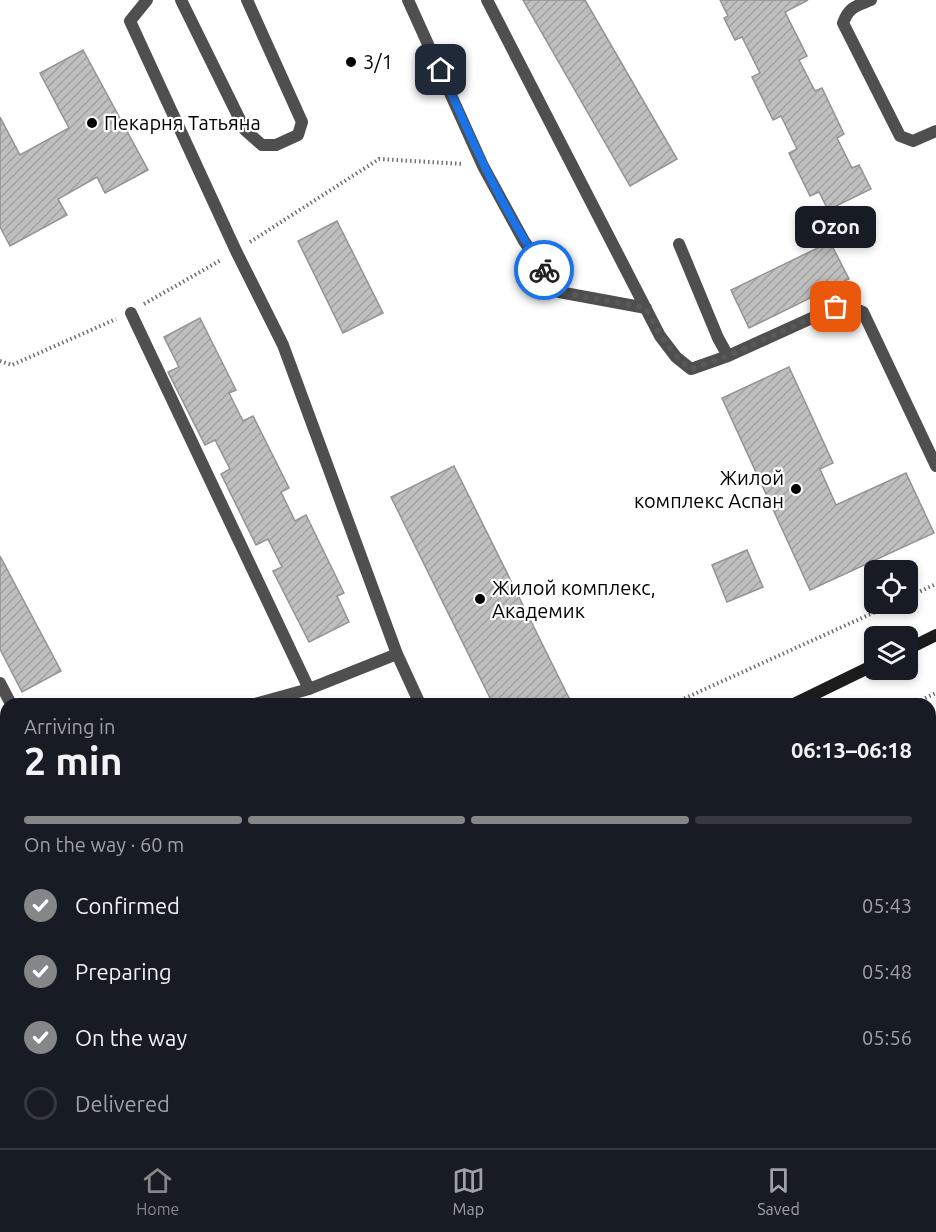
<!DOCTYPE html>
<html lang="en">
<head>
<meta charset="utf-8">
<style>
  body { margin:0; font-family:Ubuntu,sans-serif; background:#20242c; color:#f1f3f6; height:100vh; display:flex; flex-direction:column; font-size:22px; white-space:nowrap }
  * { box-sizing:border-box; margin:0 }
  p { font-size:20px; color:#9ea1a6 }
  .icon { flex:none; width:33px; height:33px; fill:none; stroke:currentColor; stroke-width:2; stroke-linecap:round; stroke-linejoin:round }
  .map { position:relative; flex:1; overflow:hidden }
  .panel { position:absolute; left:0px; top:698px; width:936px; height:452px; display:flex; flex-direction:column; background:#171b24; border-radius:18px 18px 0 0; box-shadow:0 3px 9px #0003 }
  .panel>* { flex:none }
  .tools { position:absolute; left:864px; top:560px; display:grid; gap:12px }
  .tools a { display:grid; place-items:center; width:54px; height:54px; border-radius:9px; background:#171b24; box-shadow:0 3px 9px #0003; font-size:30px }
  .pin { position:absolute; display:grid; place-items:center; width:51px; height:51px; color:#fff; margin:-26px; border-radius:12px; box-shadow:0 3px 9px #0006 }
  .courier { position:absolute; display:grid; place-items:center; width:60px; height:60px; margin:-30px; border:4px solid #1a73e8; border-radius:50%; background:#fff; color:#222; box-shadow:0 2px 8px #0007 }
  .bubble { position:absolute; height:42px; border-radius:9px; background:#171b24; box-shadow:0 3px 9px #0003; font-size:20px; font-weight:700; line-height:42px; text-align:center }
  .summary em { font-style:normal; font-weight:700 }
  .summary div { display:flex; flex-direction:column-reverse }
  .summary { display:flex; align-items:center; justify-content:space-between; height:102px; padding:0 24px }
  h1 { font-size:39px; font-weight:700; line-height:45px }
  .bar { display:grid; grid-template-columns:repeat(4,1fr); gap:9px 6px; align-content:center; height:72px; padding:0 24px }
  .bar i { height:8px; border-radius:4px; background:#363941 }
  .bar .selected { background:#858687 }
  .bar p { grid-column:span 4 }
  ol { padding:0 24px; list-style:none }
  li { display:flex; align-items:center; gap:18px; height:66px }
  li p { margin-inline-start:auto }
  li .icon { padding:6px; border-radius:50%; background:#858687; color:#fff; stroke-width:4 }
  li:last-child { color:#9ea1a6 }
  li i { width:33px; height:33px; border:3px solid #363941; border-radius:50% }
  .menu { display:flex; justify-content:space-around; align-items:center; height:84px; border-top:2px solid #363941; background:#171b24; font-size:16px; color:#9ea1a6 }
  .menu a { display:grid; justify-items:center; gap:3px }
  .menu .selected { color:#858687 }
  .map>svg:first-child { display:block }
  .garden { fill:#d6d6d6 }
  .building { fill:url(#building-hatch); stroke:#939393; stroke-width:1.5 }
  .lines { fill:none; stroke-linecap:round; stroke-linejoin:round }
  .path { stroke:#717171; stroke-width:4; stroke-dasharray:1.5 3; stroke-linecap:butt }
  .service { stroke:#4f4f4f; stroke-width:12 }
  .secondary { stroke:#1c1c1c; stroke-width:12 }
  .done { stroke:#595959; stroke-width:6; stroke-dasharray:0 10.8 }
  .route { stroke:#1a73e8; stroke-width:8 }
  .poi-dot { fill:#000; stroke:#fff; stroke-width:2 }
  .labels { text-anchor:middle; stroke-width:4.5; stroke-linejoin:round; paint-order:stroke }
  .poi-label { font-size:20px; fill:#000; stroke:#fff; text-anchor:start }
</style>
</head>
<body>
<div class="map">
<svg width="936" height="1148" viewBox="0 0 936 1148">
  <defs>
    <pattern id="building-hatch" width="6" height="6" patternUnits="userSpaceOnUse" patternTransform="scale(1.5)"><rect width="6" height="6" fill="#bfbfbf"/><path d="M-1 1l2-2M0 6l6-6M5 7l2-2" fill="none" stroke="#a2a2a2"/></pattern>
  </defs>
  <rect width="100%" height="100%" fill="#fff"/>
  <!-- garden -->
  <path class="garden" d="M930 1075 936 1087V1148H886L883 1143H930Z"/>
  <!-- building -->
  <path class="building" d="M523 0H585L677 159 630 186Z
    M720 0H808L785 12 807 56 799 60 815 91 822 88 844 134 837 138 852 168 859 165 871 189 828 210 819 192 810 196 789 153 797 149 781 116 773 120 752 77 760 73 742 37 735 40 724 18 728 16Z
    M83 50 148 170 105 193 97 177 58 199 67 215 10 246 0 227V117L20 155 69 128 40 73Z
    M337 221 383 313 343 333 298 241Z
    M830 242 849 279 749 328 731 290Z
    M200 318 236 390 229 393 243 421 253 416 289 488 281 492 295 521 306 515 344 593 337 596 349 622 309 642 273 571 282 567 268 539 256 545 221 474 230 469 215 440 205 445 168 372 179 367 164 337Z
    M789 367 833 463 820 469 836 505 906 473 934 533 810 590 722 398Z
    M454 466 570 700 564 704H493L391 497Z
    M747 550 763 587 727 602 712 565Z
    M0 556 61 671 22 692 0 649Z
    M0 766 1 769 6 767V816L0 819Z"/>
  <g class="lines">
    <!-- path -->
    <path class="path" d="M250 242 379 159 464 164
      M144 304 221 260
      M0 361 12 365 116 319
      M908 597 936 584
      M672 704 895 603
      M913 704 936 693
      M0 920 6 919
      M0 1057 6 1056"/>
    <!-- service -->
    <path class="service" d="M147 0 130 21 236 251 283 345 397 654 420 704
      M181 0 245 130 262 145H276L298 135 302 122 247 0
      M408 0 483 166 524 241 559 292 646 308
      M487 0 660 336 676 357 691 369 728 356
      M871 0C856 6 849 7 843 23L900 136 913 141 936 131
      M679 244 718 338 728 356 836 307H851L863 312 936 466
      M131 313 309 689
      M0 683 11 704
      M255 704 309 689 397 654
      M930 1048 936 1045
      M844 1143 847 1148
      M538 1148 565 1143"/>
    <!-- secondary -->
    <path class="secondary" d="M908 649 936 635
      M794 704 874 665
      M0 1008 6 1006"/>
  </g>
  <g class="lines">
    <!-- done -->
    <path class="done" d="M544 270 559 292 646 308C658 332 669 352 691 369L728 356 836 307"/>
    <!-- route -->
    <path class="route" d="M441 70C471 139 501 208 544 270"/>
  </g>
  <!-- markers -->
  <g class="poi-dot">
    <circle cx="351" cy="62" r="6"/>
    <circle cx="92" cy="123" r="6"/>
    <circle cx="796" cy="489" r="6"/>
    <circle cx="480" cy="599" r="6"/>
  </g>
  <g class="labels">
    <!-- poi labels -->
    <g class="poi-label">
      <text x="363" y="69">3/1</text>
      <text x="104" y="130">Пекарня Татьяна</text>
      <text x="784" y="485" text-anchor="end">Жилой<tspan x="784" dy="23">комплекс Аспан</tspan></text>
      <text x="492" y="595">Жилой комплекс,<tspan x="492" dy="23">Академик</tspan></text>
    </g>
  </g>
</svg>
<div class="tools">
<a><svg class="icon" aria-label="locate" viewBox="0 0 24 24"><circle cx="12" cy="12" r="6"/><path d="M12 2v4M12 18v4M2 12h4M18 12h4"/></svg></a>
<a><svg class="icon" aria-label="layers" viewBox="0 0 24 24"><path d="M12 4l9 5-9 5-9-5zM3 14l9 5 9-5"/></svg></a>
</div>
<div class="pin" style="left:836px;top:307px;background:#ea580c"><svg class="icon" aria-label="bag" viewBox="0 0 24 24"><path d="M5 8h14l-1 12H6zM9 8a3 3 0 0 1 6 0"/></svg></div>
<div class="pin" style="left:441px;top:70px;background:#1f2937"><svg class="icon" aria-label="home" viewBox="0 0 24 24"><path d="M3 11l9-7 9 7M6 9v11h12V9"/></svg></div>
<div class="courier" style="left:544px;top:270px"><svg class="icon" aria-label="bike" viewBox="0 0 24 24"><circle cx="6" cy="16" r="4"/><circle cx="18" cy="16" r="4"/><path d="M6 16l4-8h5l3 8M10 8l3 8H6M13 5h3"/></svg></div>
<div class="bubble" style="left:795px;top:206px;width:81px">Ozon</div>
<section class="panel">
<div class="summary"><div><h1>2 min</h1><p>Arriving in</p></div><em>06:13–06:18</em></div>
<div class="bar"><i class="selected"></i><i class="selected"></i><i class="selected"></i><i></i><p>On the way · 60 m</p></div>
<ol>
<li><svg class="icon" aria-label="check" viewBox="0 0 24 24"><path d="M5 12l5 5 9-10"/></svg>Confirmed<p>05:43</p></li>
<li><svg class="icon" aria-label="check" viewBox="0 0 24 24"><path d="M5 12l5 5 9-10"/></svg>Preparing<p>05:48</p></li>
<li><svg class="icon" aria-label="check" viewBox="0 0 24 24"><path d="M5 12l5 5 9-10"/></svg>On the way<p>05:56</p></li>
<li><i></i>Delivered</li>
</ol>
</section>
</div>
<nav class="menu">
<a class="selected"><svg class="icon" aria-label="home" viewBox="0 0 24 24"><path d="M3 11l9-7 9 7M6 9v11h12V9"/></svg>Home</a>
<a><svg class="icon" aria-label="map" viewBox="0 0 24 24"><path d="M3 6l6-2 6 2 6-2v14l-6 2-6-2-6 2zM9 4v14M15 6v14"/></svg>Map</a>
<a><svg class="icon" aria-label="saved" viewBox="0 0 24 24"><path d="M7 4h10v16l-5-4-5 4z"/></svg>Saved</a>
</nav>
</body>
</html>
